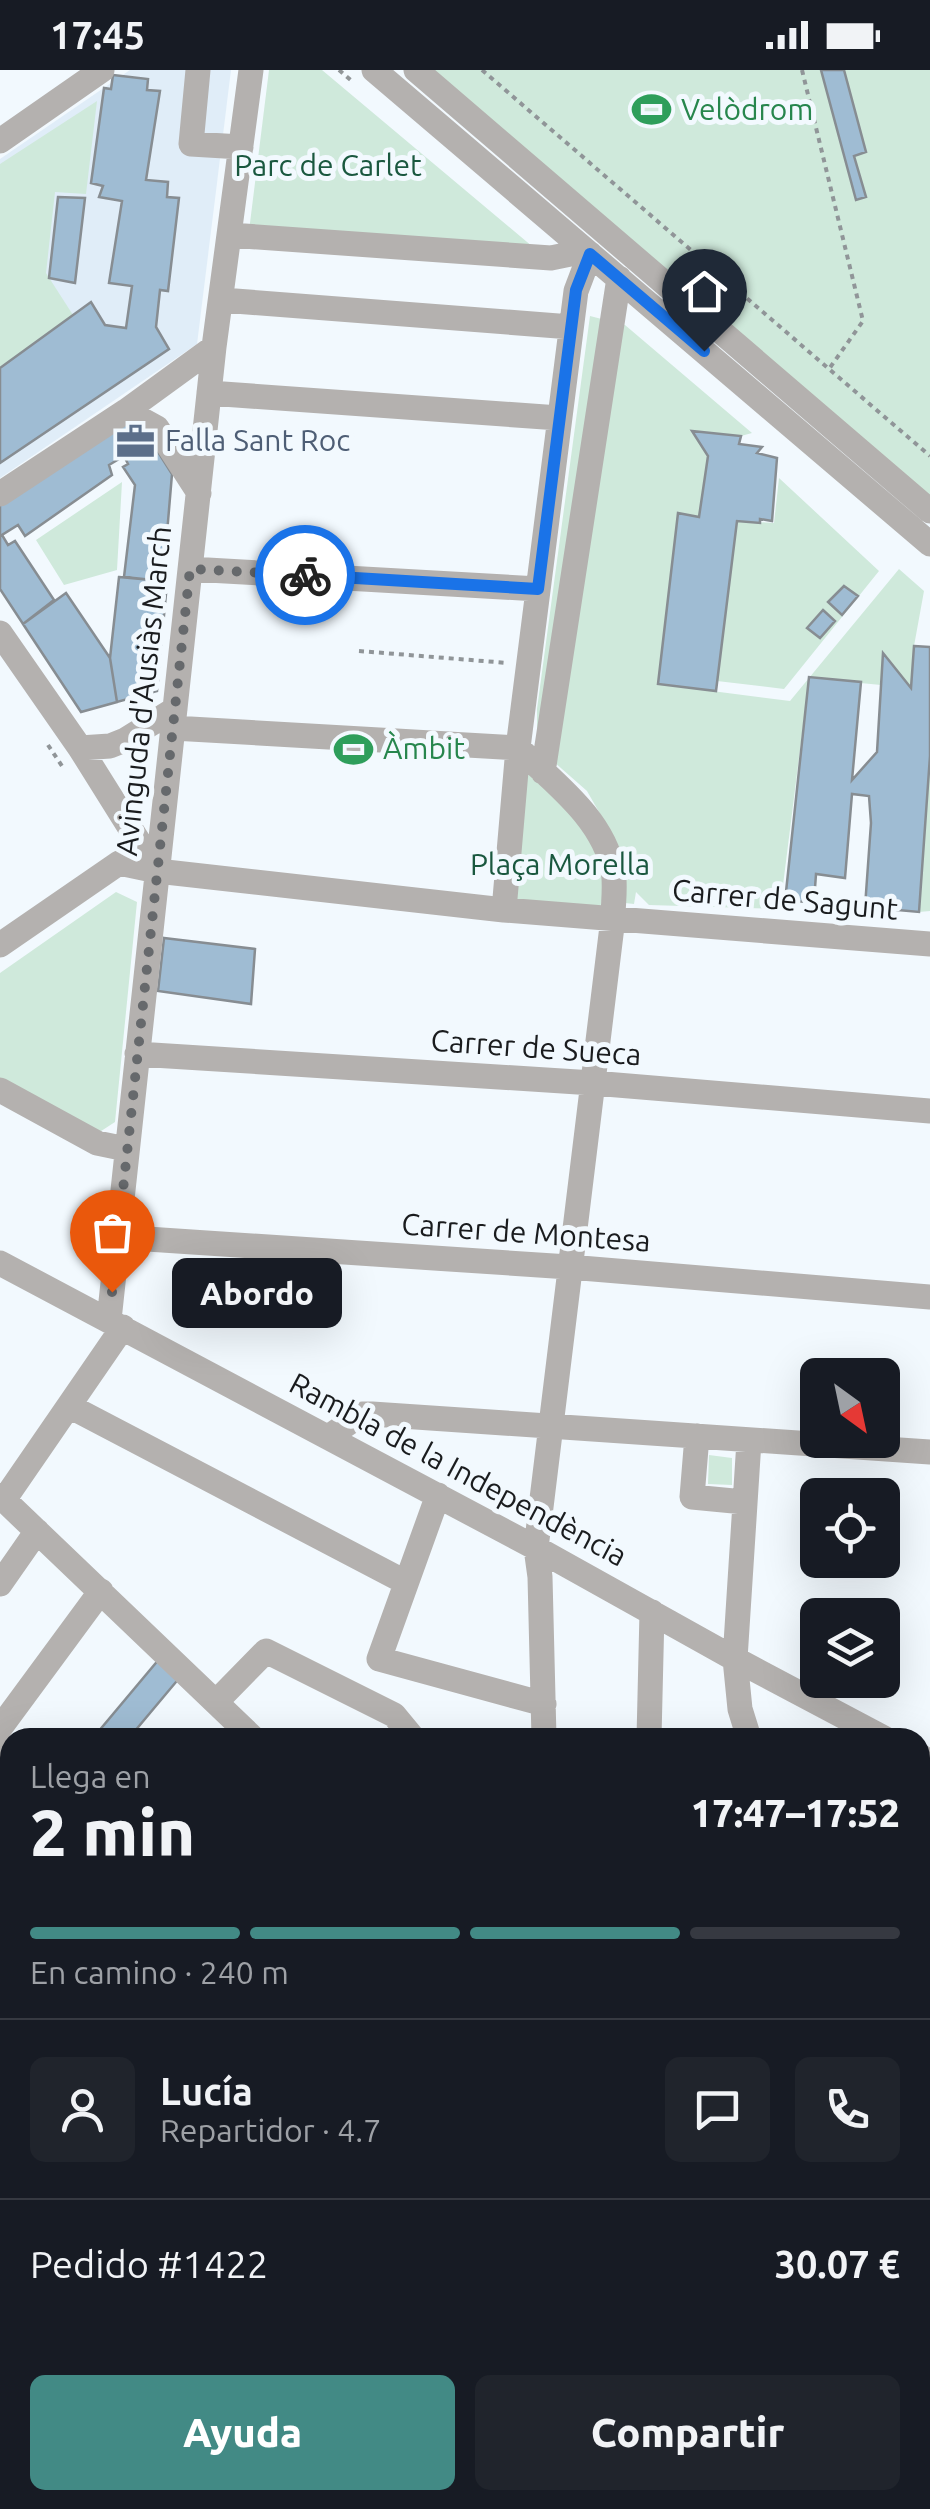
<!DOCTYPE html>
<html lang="es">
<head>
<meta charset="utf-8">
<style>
  body { margin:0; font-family:Ubuntu,sans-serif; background:#20242c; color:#f1f3f6; height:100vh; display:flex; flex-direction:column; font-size:38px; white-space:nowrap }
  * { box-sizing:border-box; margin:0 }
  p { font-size:32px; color:#9ea1a6 }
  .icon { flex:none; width:55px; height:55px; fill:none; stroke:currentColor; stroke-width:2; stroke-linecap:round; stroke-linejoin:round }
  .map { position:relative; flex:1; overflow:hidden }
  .details { position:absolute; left:0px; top:1658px; width:930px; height:782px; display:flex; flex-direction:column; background:#171b24; border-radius:30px 30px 0 0; box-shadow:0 10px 40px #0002 }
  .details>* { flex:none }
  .needle { width:65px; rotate:147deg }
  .fabs { position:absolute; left:800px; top:1288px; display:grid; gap:20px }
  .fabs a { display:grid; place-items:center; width:100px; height:100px; border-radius:15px; background:#171b24; box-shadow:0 10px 40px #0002; font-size:50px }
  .pin { position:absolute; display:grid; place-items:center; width:85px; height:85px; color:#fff; margin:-102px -42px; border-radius:50% 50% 50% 0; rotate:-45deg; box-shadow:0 0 10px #0007 }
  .pin .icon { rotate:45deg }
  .courier { position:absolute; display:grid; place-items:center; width:100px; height:100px; margin:-50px; border:8px solid #1a73e8; border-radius:50%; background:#fff; color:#222; box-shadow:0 2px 12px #0007 }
  .bubble { position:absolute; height:70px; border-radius:15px; background:#171b24; box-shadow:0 10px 40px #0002; font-size:32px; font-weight:800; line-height:70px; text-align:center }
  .headline em { font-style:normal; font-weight:800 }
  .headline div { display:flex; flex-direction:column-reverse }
  .headline { display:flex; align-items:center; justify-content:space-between; height:170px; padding:0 30px }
  h1 { font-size:65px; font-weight:800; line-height:75px }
  .bar { display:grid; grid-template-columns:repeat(4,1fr); gap:15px 10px; align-content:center; height:120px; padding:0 30px }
  .bar i { height:12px; border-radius:8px; background:#363941 }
  .bar .active { background:#428a85 }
  .bar p { grid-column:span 4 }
  .line { display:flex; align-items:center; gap:25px; padding:0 30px; border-top:2px solid #363941 }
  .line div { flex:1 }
  .round { display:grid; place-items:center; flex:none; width:105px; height:105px; border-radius:15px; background:#20242c }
  .cta { display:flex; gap:20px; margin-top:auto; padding:20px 30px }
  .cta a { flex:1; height:115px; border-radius:15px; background:#428a85; color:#fff; font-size:40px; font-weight:800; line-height:115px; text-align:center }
  .cta a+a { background:#20242c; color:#f1f3f6 }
  .status { display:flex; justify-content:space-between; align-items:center; height:70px; padding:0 50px; background:#171b24; direction:ltr }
  .status svg { height:28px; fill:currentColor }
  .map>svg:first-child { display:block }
  .built { fill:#e0edf8 }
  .green { fill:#cfe9db }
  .building { fill:#9fbcd3; stroke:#878d92; stroke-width:2.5 }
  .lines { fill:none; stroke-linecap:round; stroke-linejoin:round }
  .path { stroke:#909598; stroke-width:4; stroke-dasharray:5 5; stroke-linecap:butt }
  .minor { stroke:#b4b1af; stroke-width:25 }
  .major { stroke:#7c7673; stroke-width:32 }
  .done { stroke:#66696c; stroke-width:10; stroke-dasharray:0 18 }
  .route { stroke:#1a73e8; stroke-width:12 }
  .labels { text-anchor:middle; stroke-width:10; stroke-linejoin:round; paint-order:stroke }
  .leisure-label { font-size:30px; fill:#27864d; stroke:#f2f9fe; text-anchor:start }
  .park-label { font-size:30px; fill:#1a583f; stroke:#f2f9fe }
  .service-label { font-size:30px; fill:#4e5e75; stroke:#f2f9fe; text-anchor:start }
  .street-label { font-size:30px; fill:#1a1c1e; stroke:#f2f9fe }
</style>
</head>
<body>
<div class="status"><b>17:45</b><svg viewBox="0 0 49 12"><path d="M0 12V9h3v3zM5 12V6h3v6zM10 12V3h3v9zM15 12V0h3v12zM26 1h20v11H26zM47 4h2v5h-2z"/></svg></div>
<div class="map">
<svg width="930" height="2439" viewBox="0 0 930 2439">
  <rect width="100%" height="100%" fill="#f2f9fe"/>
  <!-- built -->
  <path class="built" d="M130 0H231L197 274 0 408V89Z"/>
  <!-- green -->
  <path class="green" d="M269 0H322L533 177 249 161Z
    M416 0H930V431Z
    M97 31 86 124 55 122 46 203 73 245 0 297V94Z
    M590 246 625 255 752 363 741 366 693 362 708 386 699 447 678 444 658 614 790 631 899 499 924 521 914 576 911 618 884 584 881 615 809 608 780 839 649 835 636 822 634 834 625 833 623 784 587 721 537 677V639Z
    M779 408 879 501 784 619 717 611 737 451 774 453Z
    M122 412 117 500 64 515 36 470Z
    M930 686V841L919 842Z
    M526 696 600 778 608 806 599 842 514 834Z
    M116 822 137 832 115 1052 95 1065 0 1013V903Z
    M709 1385 732 1388V1415L708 1414Z"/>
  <!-- building -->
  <path class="building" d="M821 0H844L866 82 854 86 866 127 856 130Z
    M113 5 148 9 147 20 160 21 146 110 168 112 167 127 179 128 168 221 160 220 156 257 169 279 0 393V298L91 232 105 255 126 258 132 216 109 213 122 131 99 127 103 116 91 113 104 18 111 19Z
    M58 127 85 128 75 213 49 208Z
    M123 352 141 355 172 404 163 511 124 507 135 415 123 397 128 394 124 386 109 395 112 405 25 466 18 455 2 465 8 475 15 471 54 530 23 554 0 519V435Z
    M692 361 741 366 739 374 762 377 757 383 777 388 772 451 760 449V453L737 451 716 621 658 614 678 443 699 447 708 386Z
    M119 507 163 511 167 513 157 621 117 632 110 588Z
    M844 516 858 526 842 545 828 532Z
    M66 523 110 588 117 632 81 642 23 554Z
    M823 540 835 551 820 568 807 558Z
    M914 576 930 577V686L919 842 865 837 871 753 869 726 852 724 845 808 816 804 814 832 785 831 809 607 861 612 852 710 877 682 883 583 911 618Z
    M164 868 255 879 251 934 158 921Z
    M160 1588 181 1606 129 1668H93Z
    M0 1687 10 1691V1743L0 1739Z
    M0 1773 10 1777V1826L0 1823Z
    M0 1847 10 1849 8 1887 0 1886Z
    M10 1849V1951L5 1950Z
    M920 1928H926L930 1932V1974L927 1965 922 1962Z
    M4 1961H10V1989H3Z
    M924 1977 925 1986 930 1984V2000L924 2001 920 2000V1978Z
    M920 2000H930V2018H920Z
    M930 2031V2050H922L920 2032Z
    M927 2050H930V2080L926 2103 920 2101V2052L921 2061 926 2060Z"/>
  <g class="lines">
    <!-- path -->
    <path class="path" d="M339 0 354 13
      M482 0 930 386
      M802 0 863 251 829 299
      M359 581 508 593
      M48 675 62 696"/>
    <!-- minor -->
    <path class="minor" d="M198 0 191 74 241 77
      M374 0 930 474
      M416 0 930 441
      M0 71 102 0
      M230 165 551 188 585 181
      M222 230 571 257
      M209 323 559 348
      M126 341 157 358 199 423
      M0 424 126 341 214 277
      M190 499 538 519
      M0 563 80 678 157 801
      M173 658 518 678
      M80 678 110 676 125 670 175 639
      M518 678C553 712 604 749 613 801 616 815 613 833 613 848L536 1478 540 1507 544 1668
      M543 702 619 208
      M504 840 518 678 576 221 590 184
      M0 875 119 793 157 801 504 840 930 874
      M137 984 593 1013 930 1041
      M0 1020 97 1073 126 1079
      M117 1167 569 1197 930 1227
      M0 1193 536 1478 735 1589 884 1668
      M109 1250 214 277 251 0
      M69 1336 405 1512
      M697 1366 692 1427 744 1432
      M328 1367 362 1344H372C558 1355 744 1371 930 1382
      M438 1425 379 1589 544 1634
      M0 1426 253 1668
      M4 1430 123 1257
      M0 1514 37 1461
      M216 1632 266 1581 394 1645 413 1668
      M0 1658 101 1521
      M649 1668 652 1542
      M749 1668 740 1639 735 1589 749 1371
      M0 1677 10 1681
      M920 1686 930 1692
      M920 1813H930
      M0 1833 10 1835
      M920 1911H930
      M0 2006 10 2007
      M920 2110 930 2112
      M0 2156 10 2192
      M920 2211 930 2208
      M71 2430 73 2439
      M389 2430 391 2439
      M520 2430 521 2439
      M655 2430 657 2439
      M809 2430 812 2439
      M111 2439 114 2430
      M210 2439 216 2430"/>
    <!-- major -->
    <path class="major" d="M0 2261 10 2294
      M0 2344 10 2378
      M25 2430 28 2439
      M50 2430 53 2439"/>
  </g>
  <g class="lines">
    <!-- done -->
    <path class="done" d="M112 1222 190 499 305 505"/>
    <!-- route -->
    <path class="route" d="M305 505 538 519 576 220 590 184 704 281"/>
  </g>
  <!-- icons -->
  <defs>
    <symbol id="stadium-bare" viewBox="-9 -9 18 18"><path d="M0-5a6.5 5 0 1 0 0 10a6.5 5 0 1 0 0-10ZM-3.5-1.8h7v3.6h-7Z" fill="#2e9e5b" stroke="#f2f9fe" stroke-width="2.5" paint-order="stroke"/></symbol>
    <symbol id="office-bare" viewBox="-9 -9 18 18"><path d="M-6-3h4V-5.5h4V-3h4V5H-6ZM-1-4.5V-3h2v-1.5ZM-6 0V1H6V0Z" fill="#5c6f8a" stroke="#f2f9fe" stroke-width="2.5" paint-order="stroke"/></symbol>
  </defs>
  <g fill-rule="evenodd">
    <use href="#stadium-bare" x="624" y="12" width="55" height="55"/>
    <use href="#office-bare" x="108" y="344" width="55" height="55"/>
    <use href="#stadium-bare" x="326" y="652" width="55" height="55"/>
  </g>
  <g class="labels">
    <!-- leisure labels -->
    <g class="leisure-label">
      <text x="681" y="50">Velòdrom</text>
      <text x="383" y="689">Àmbit</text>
    </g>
    <!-- park labels -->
    <g class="park-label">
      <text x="328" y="106">Parc de Carlet</text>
      <text x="560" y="805">Plaça Morella</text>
    </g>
    <!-- service labels -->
    <g class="service-label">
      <text x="165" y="381">Falla Sant Roc</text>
    </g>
    <!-- street labels -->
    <g class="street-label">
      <text transform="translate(144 621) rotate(-84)" y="10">Avinguda d'Ausiàs March</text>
      <text transform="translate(785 830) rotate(5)" y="10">Carrer de Sagunt</text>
      <text transform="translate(536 978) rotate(4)" y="10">Carrer de Sueca</text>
      <text transform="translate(526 1163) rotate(4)" y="10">Carrer de Montesa</text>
      <text transform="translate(458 1400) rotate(28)" y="10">Rambla de la Independència</text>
    </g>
  </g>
</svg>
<div class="fabs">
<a><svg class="needle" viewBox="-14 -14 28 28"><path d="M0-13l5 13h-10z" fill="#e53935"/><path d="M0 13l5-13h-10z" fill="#9ea1a6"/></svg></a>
<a><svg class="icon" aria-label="locate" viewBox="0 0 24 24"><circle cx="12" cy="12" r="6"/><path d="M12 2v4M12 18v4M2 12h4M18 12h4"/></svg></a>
<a><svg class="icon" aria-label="layers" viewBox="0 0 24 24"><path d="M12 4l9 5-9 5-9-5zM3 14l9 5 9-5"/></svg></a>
</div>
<div class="pin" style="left:112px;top:1222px;background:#ea580c"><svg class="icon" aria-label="bag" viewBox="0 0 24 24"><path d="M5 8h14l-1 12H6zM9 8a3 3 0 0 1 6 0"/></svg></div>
<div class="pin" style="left:704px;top:281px;background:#1f2937"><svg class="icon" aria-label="home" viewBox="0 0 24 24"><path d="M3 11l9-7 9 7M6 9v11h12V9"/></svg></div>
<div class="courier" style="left:305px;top:505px"><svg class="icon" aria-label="bike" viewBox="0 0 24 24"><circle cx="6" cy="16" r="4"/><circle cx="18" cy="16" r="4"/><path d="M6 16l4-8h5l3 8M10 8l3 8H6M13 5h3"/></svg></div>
<div class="bubble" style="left:172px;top:1188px;width:170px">Abordo</div>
<section class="details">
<div class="headline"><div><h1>2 min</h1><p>Llega en</p></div><em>17:47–17:52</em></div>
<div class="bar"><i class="active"></i><i class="active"></i><i class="active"></i><i></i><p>En camino · 240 m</p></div>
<div class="line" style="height:180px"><a class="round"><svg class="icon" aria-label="person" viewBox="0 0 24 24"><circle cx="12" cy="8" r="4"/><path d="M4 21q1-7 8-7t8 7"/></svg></a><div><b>Lucía</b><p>Repartidor · 4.7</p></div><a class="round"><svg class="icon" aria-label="chat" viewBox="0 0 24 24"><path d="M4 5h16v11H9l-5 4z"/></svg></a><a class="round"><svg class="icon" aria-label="phone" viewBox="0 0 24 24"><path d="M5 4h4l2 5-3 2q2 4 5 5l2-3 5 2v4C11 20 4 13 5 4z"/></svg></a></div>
<div class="line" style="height:130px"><div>Pedido #1422</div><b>30.07 €</b></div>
<div class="cta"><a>Ayuda</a><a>Compartir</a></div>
</section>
</div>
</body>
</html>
